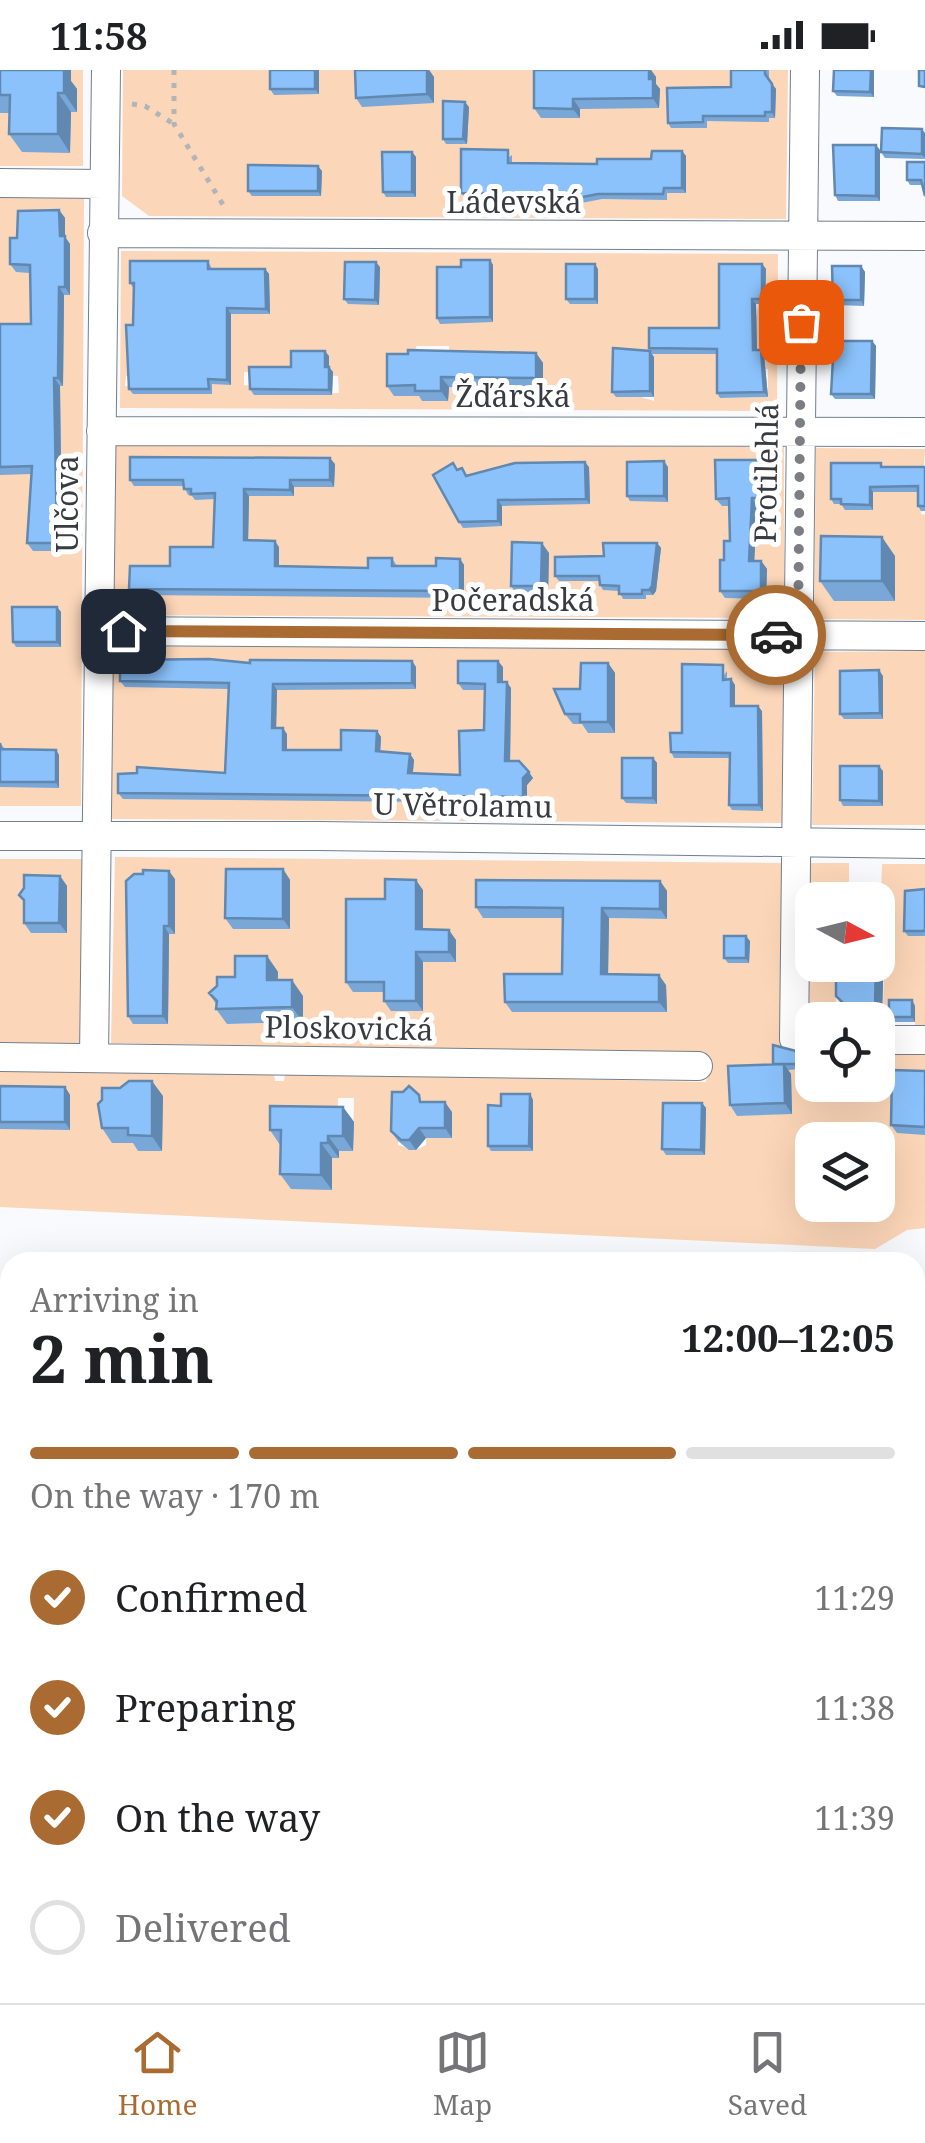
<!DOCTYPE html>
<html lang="en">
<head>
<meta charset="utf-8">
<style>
  body { margin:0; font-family:"Noto Serif",serif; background:#f2f2f2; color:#202124; height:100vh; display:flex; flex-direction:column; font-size:38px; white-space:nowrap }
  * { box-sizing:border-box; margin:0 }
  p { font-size:32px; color:#757577 }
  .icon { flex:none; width:55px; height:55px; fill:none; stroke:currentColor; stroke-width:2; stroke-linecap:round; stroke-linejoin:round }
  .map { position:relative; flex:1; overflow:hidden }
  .drawer { position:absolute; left:0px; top:1182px; width:925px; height:752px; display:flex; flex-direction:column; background:#fff; border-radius:30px 30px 0 0; box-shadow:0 10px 40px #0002 }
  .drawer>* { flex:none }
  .needle { width:65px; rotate:97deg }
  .buttons { position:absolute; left:795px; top:812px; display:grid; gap:20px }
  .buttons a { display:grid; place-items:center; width:100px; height:100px; border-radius:20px; background:#fff; box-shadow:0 10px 40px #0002; font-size:50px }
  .pin { position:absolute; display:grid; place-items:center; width:85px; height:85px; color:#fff; margin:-42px; border-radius:20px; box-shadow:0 5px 15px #0006 }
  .courier { position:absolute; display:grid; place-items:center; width:100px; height:100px; margin:-50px; border:8px solid #a96b31; border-radius:50%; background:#fff; color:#222; box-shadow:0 2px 12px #0007 }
  .head em { font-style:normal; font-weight:700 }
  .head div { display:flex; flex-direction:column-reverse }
  .head { display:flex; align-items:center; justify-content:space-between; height:170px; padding:0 30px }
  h1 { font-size:65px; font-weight:700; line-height:75px }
  .bar { display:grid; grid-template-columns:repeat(4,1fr); gap:15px 10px; align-content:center; height:120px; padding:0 30px }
  .bar i { height:12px; border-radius:8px; background:#e0e0e0 }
  .bar .selected { background:#a96b31 }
  .bar p { grid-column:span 4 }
  ol { padding:0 30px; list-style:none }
  li { display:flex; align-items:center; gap:30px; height:110px }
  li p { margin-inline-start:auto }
  li .icon { padding:10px; border-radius:50%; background:#a96b31; color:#fff; stroke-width:4 }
  li:last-child { color:#757577 }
  li i { width:55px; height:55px; border:5px solid #e0e0e0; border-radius:50% }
  .status { display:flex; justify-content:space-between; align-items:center; height:70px; padding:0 50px; background:#fff; direction:ltr }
  .status svg { height:28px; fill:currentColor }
  .dock { display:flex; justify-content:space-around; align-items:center; height:140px; border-top:2px solid #e0e0e0; background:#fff; font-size:28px; color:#757577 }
  .dock a { display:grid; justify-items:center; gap:5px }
  .dock .selected { color:#a96b31 }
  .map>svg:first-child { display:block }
  .green { fill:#fcd6b8; fill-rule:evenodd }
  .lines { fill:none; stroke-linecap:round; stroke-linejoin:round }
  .minor-casing { stroke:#747f8a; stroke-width:30 }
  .path { stroke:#b1b4b8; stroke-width:5; stroke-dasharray:5 8; stroke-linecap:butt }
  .minor { stroke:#fff; stroke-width:28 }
  .wall { fill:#78a7d8 }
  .shaded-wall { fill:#6188b0 }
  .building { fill:#8bc2fb; stroke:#6188b0; stroke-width:2.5 }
  .done { stroke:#7b7e83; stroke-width:10; stroke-dasharray:0 18 }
  .route { stroke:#a96b31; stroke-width:12 }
  .labels { text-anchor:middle; stroke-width:10; stroke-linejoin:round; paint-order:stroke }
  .street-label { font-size:30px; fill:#383c41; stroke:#fff }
</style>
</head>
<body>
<div class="status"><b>11:58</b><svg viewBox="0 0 49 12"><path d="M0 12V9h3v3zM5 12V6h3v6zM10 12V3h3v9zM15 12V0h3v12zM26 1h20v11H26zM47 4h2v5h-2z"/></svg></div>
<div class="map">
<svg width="925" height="1933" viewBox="0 0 925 1933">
  <rect width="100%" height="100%" fill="#f8fafd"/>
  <!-- green -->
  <path class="green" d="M71 0H83V96H0V43H23L70 82 71 42 77 41V19H71Z
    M123 0H788L786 149 149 146 122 126Z
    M0 128H84L81 736H0Z
    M121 181 778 184 777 341 120 338ZM765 199 756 247H726ZM416 276H449L448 331 423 326ZM654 289V331L641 327H616ZM764 299H768V327L720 328ZM212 302V324H134L133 316H125L126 306ZM244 302 338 306 339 323 254 325 253 316 244 315Z
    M114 374 784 377V548L113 545Z
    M816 378 925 379 921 444 925 445V550L814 549Z
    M112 576 784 579 783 753 112 749Z
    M925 581V755H812L815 582Z
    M115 787 790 793 787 975 812 976V1015H878V977H925V1158L907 1160 875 1179 0 1137V1000L274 1004 275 1011H284L285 1003 706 1012 707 984 111 973ZM423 820V941L391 922ZM512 820 667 849 609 848 608 914H569L570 848H512ZM303 926 302 952 227 954ZM338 1028H354L353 1081H337ZM399 1032 426 1068V1075L416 1080 398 1075ZM812 1070H878V1135H812ZM291 1087H332L331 1119Z
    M0 789H82L87 800 81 972 70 976 0 975Z
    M806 793H849V830H812V895H846V909L836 919V932L853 949H871L883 938 886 848 880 847 882 794H925V964H915V936L893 935 892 964H878V950H812V962L804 951Z"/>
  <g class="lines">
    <defs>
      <path id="minor" d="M805 0 794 969H812
        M0 113 104 114
        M102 163 925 166
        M101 361 925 362
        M100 561 925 566
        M0 766H319L925 774
        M878 970H925
        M0 987 698 996
        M94 988 106 0"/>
    </defs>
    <!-- minor casing -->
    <use href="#minor" class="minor-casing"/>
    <!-- path -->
    <path class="path" d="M174 0V54L225 138
      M132 34 145 36 174 54"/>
    <!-- minor -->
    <use href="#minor" class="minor"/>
  </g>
  <!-- wall -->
  <path class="wall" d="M0 0H71V11L77 19V42H71L70 83 22 82 9 64 10 43H0Z
    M319 0V24L274 25 270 19Z
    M355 0H429L434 7V33L362 37 356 28Z
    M534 0H651L656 7V14L660 19 659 38 580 39V48H541L534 38Z
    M731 0H769V9L776 19 775 48H769V52L707 51V58H671L668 53 731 17Z
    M874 0V27L837 26 833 21Z
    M469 37 467 74H446L443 69Z
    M925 63V89L885 88 881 82Z
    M880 80V131H838L835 125Z
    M682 81 686 86V123H667V130L602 129 576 134 529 135 525 129 465 128 461 123 512 85V93L597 94 651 89Z
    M412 82 416 87V127H386L383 122Z
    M925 92 922 115H910L907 110Z
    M322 101 321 126H252L248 121Z
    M59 140 65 148V167L70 174V225H64L63 316H60L62 481H33L27 473 31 404 0 405V254H31L30 203 16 202 10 194 17 168Z
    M490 190 493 195V252L440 254 437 248 461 197Z
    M208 191 212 199H265L269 204 270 244H231V315L212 314V324H133L129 319 134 219 130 213Z
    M762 194 766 199 765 234H756L757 280H761L764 285 768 327 720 328 717 323V284H652L649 278 719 258Z
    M861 196 865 202 864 236 836 235 833 230Z
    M380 197 379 235 348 234 344 229Z
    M598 199V234H570L566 229Z
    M872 271 876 276 875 329H835L831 324Z
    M536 283 543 293V319L449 317 448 331H422L419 326H394L387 316Z
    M329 286V297L333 302 332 325H254L250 319 291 297Z
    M654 287V327H616L612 322Z
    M759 390 764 398V436H757L754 491H761L767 499 766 529 725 528 720 521 724 490 730 471 729 436H722L716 429Z
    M335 394 334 417H294V426H249L248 471 279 477V497L368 498 392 488 397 496H436L460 489 464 495V528L134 525 129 519 170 496 213 477 215 429 195 430 192 426 188 425 184 416H134L130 410Z
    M589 397 590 434 502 436V456L463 458 459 452 458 400 467 406Z
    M668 397V432L630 431 627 426Z
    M884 397H925V441H921L918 436V422H873V440H845L841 434H834L831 429Z
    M657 473 661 478 656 521 653 525H646V529H623L619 521 603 520 600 515V511H559L555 506 604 486Z
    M549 483 548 527 518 526 511 516Z
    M895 486V531H834L820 511Z
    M57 537 61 542V577H16L13 572Z
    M412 591 416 597V619L277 620 276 658 287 664V680H341L377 661 381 667 380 681 410 684 414 690 413 703 460 705 484 660 485 620H463L458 613 503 597V612L511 618 510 691 533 708 527 715V733L123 729 118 723 225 703 229 619 125 617 120 611 250 593Z
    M608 593 615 603V663H588L582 654H573L565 644 580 619Z
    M727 601V610L731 609 735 615V636L762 641 763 741 732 740 729 735V688H674L671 682 682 663Z
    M883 606V649H844L840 644Z
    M0 673 5 679 56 680 59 685V718L0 717Z
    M653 688 657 693V734L626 733 622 728Z
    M883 701V736H843L840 730Z
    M283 799 290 810V859H233L225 848Z
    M60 806 67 816V863H31L24 853V832L19 825Z
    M175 809V864H169L168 954H133L128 946Z
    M660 811 667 821V849L609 848 608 904 666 915 667 942H512L505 932 562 904 563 848H483L476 837Z
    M925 819V866H908L904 861Z
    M423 820V859L456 870V892H423V941H391L384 931V922H353L346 912 385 829Z
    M878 838 885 848 882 946 854 947 836 926 846 902Z
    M750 871 749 893H728L724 888Z
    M267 886 278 902V910L303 926V952L227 954 216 939V934L209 923Z
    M912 930 915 936V952H892L889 947Z
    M800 986V999L788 1000 791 1004 792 1044 737 1046 730 1035 773 994Z
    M925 1001V1065L897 1063 891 1055Z
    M0 1016 65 1017 70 1025V1060L0 1059Z
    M530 1024 533 1030V1081H491L488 1076Z
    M163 1026 162 1081H138L133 1073H112L102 1058Z
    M424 1032 452 1042V1068H426L416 1080H409L398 1071 391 1061Z
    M702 1033 706 1038 705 1085H666L662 1079Z
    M343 1037 354 1052 353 1081H339V1088H332V1120L291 1119 280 1104V1075L270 1060Z"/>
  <!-- shaded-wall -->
  <path class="shaded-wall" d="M58 0H71V11L77 19V42L64 23Z
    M315 0H319V24L315 19Z
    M423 0H429L434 7V33L427 24Z
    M646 0H651L656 7V14L660 19 659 38 653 28Z
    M871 0H874V27L870 22Z
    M772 14 776 19 775 48 772 42Z
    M58 23 71 42 70 83 58 64Z
    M573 29 580 39V48L573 39Z
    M465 32 469 37 467 74 463 69Z
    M922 59 925 63V88L922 84Z
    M876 75 880 80V131L876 126Z
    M682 81 686 86V123L682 118Z
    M412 82 416 87V127L412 122Z
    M318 96 322 101 321 126 318 121Z
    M59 140 65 148V167L70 174V225L65 217 60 166Z
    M490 190 493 195V252L490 247Z
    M376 192 380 197 379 235 375 230Z
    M595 194 598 199V234L595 229Z
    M762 194 766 199 765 234 762 229Z
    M861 196 865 202 864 236 861 230Z
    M265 199 269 204 270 244 266 239Z
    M59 217 64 225 63 316 58 308Z
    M752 229 756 234 757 285 753 280Z
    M227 238 231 244V315L227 310Z
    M872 271 876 276 875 329 871 324Z
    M761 280 764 285 768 327 764 322Z
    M325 281 329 286V302L325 297Z
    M650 281 654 287V327L650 321Z
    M536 283 543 293V319L536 308Z
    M329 297 333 302 332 325 329 320Z
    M441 307 449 317 448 331 441 321Z
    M54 308 60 316 62 481 57 473Z
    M330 388 335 394 334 417 330 410Z
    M759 390 764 398V436L759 428Z
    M664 391 668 397V432L664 426Z
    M585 392 589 397 590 434 586 429Z
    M290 410 294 417V426L290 420Z
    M870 417 873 422V440L870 435Z
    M244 419 249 426 248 477 244 470Z
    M752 428 757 436 754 498 749 491Z
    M498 430 502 436V456L498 451Z
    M882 467 895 486V531L882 511Z
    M275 471 279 477V503L275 496Z
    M542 473 549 483 548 527 541 516Z
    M657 473 661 478 656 521 653 525 649 520Z
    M460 489 464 495V528L460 521Z
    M761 491 767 499 766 529 761 521Z
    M57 537 61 542V577L57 572Z
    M412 591 416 597V619L412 613Z
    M498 591 503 597V618L498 612Z
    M608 593 615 603V663L608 652Z
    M879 600 883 606V649L880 643Z
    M731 609 735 615V641L731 636Z
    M507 612 511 618 510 697 505 691Z
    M273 614 277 620 276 664 272 658Z
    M758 636 762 641 763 741 759 735Z
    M283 658 287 664V686L283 680Z
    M377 661 381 667 380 687 376 681Z
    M56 680 59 685V718L56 712Z
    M410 684 414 690 412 709 408 703Z
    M653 688 657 693V734L653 728Z
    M879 696 883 701V736L879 731Z
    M529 702 533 708 527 715V733L523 727V708Z
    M283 799 290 810V859L283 849Z
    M169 801 175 809V864L169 856Z
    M60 806 67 816V863L59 853Z
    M416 810 423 820V869L416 859Z
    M660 811 667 821V849L660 839Z
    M602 838 609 848 608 914 601 904Z
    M878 838 885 848 882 946 875 936 876 895H878Z
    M164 856 169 864 168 954 163 946Z
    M449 860 456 870V892L449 882Z
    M746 866 750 871 749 893 746 888Z
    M416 882 423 892V941L416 931Z
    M267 886 278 902 277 925 267 910Z
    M659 905 666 915 667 942 659 932Z
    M292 910 303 926V952L292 937Z
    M912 930 915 936V952L912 947Z
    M796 981 800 986V999L797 994Z
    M784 994 791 1004 792 1044 785 1033Z
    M152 1011 163 1026 162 1081 152 1066Z
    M65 1017 70 1025V1060L65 1052Z
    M530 1024 533 1030V1081L529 1076Z
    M445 1032 452 1042V1068L445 1058Z
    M702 1033 706 1038 705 1085 701 1080Z
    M343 1037 354 1052 353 1081 343 1066Z
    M419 1058 426 1068 416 1080 409 1070Z
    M328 1066 339 1081V1088L328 1073Z
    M321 1073 332 1088V1120L321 1105Z"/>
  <!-- building -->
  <path class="building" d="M0 0H64V23H58V64H9L10 25H0Z
    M270 0H315V19H270Z
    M355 0H427V24L356 28Z
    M534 0H649V9H653V28L573 29V39L534 38Z
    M731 0H765V4L772 14V42H765V46H703V52L668 53 667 18 731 17Z
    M834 0H871L870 22 833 21Z
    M919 0H925V17L919 16Z
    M443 31 465 32 463 69H443Z
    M882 58 922 59V84L881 82Z
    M833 75H876V126L835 125Z
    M461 79 508 80V93L597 94V89H651L652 81H682V118H664L663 124H598L572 129 525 130V124L461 123Z
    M382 82H412V122H383Z
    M907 92H925V126L921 110H907Z
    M248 95 318 96V121H248Z
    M59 140 60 166H65V217H59L58 308H54L57 473H27L32 396 0 397V254H31L30 195 10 194V168H17L18 141Z
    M461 190H490V247L437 248V197H461Z
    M130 191H208V199H265L266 239 227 238V310L208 309 209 319H129L126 255H133L134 213H130Z
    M345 192H376L375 230 344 229Z
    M566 194H595V229H566Z
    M719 194H762V229H752L753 280H761L764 322 717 323V279L649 278V258H719Z
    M832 196H861V230H833Z
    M834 271H872L871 324H831Z
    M613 278 650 281V321L612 322Z
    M408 280 536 283V308L441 307V321H415V315L387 316V284H408Z
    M291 281H325V297H329V320L250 319 249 297H291Z
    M130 387 330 388V410H290V420L244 419V470L275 471V496L368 498V488H392V496H436V488L460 489V521L129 519 130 496H170V477H213L215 423 191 424V419H184L183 410H130Z
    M715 390H759V428H752L749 491H761V521H720V490H724V471H730L729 428 716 429Z
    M664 391V426H627V392Z
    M585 392 586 429 498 430V451L459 452 433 405 453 393 457 400 462 398 466 406 515 393Z
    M831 393H881V397H925V436H918V416L870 417V435L841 434V429H831Z
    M821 466 882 467V511H820Z
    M512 472 542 473 541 516H511Z
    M603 473H657L652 516 649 520H642V524H619V516L600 515 599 506H555V487L604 486Z
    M12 537H57V572H13Z
    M209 589 250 593V590L412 591V613L273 614 272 658H283V680H341V660L377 661 376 681 410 684 408 703 460 705 459 661 484 660 485 614 458 613V591H498V612H507L505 691H519L529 702 523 708V727L118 723V704L137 703V697L225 703 229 613 120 611V590Z
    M581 593H608V652H580V644H565L554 619H580Z
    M682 594 723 595V610L731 609V636H758L759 735H729L730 683 671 682 670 663H682Z
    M879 600 880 643 840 644V601Z
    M0 673 1 679 56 680V712H0Z
    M622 688H653V728H622Z
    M840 696H879V731L840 730Z
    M226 799H283V849L225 848Z
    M143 800 169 801V856H164L163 946H128L126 811 134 804H143Z
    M24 805 60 806 59 853H24V830L19 825 24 818Z
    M385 809 416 810V859L449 860V882H416V931H384V912H346V829H385Z
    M476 810 660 811V839L602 838 601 904 659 905V932H505L504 904H562L563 838 476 837Z
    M925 819V861H904L905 821Z
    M724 866H746V888H724Z
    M235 886H267V910H292V937L216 939 217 931 209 923 217 916V907H235Z
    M846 895H876L875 936H846L836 926V911L846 902Z
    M889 930H912V947H889Z
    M773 975 796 981 797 994H773Z
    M784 994 785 1033 730 1035 728 996Z
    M892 1000 925 1001V1057L891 1055Z
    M129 1011H152V1066L128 1065V1058H102L98 1034 102 1030V1018H120Z
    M0 1016 65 1017V1052H0Z
    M409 1016 419 1025 420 1032H445V1058H419L409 1070H401L391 1061 392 1022H403Z
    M501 1024H530L529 1076H488V1035L501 1036Z
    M663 1033H702L701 1080 662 1079Z
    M270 1036 343 1037V1066H328V1073H321V1105L280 1104 281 1060H270Z"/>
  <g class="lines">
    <!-- done -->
    <path class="done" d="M776 565H798L801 252"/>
    <!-- route -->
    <path class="route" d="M123 561 776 565"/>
  </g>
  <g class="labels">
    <!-- street labels -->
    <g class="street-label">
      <text x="514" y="143">Ládevská</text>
      <text x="513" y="337">Žďárská</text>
      <text transform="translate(767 403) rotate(-89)" y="10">Protilehlá</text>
      <text transform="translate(68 434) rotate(-90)" y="10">Ulčova</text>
      <text x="513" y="541">Počeradská</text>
      <text transform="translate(463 736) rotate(1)" y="10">U Větrolamu</text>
      <text transform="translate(349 959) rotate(1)" y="10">Ploskovická</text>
    </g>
  </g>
</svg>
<div class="buttons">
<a><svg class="needle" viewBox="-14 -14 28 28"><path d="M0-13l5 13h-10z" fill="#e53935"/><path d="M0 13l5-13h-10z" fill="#757577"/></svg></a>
<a><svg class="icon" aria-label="locate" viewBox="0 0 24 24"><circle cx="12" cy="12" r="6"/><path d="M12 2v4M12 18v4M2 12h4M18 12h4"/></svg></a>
<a><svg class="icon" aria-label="layers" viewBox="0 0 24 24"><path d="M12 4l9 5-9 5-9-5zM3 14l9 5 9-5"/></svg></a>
</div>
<div class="pin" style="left:801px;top:252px;background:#ea580c"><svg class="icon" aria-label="bag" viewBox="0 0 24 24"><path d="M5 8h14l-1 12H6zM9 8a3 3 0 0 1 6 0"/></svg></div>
<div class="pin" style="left:123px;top:561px;background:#1f2937"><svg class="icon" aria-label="home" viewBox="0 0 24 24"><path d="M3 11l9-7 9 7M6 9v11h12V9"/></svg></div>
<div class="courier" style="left:776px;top:565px"><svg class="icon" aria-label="car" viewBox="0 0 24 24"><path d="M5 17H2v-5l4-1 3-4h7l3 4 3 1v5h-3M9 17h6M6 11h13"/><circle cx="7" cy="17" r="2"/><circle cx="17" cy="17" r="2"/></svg></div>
<section class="drawer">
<div class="head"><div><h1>2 min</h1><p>Arriving in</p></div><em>12:00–12:05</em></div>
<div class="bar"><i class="selected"></i><i class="selected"></i><i class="selected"></i><i></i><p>On the way · 170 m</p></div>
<ol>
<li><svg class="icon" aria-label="check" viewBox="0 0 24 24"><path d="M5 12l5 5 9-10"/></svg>Confirmed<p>11:29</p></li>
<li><svg class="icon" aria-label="check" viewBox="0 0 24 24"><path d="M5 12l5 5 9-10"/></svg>Preparing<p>11:38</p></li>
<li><svg class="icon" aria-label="check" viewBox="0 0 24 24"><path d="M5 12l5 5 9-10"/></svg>On the way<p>11:39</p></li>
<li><i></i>Delivered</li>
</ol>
</section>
</div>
<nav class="dock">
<a class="selected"><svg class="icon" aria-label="home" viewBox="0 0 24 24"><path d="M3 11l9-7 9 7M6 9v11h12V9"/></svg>Home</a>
<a><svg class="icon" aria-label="map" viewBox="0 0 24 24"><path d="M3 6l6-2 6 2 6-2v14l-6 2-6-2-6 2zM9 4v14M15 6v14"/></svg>Map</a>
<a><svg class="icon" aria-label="saved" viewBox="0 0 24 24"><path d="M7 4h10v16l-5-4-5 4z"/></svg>Saved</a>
</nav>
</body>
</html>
